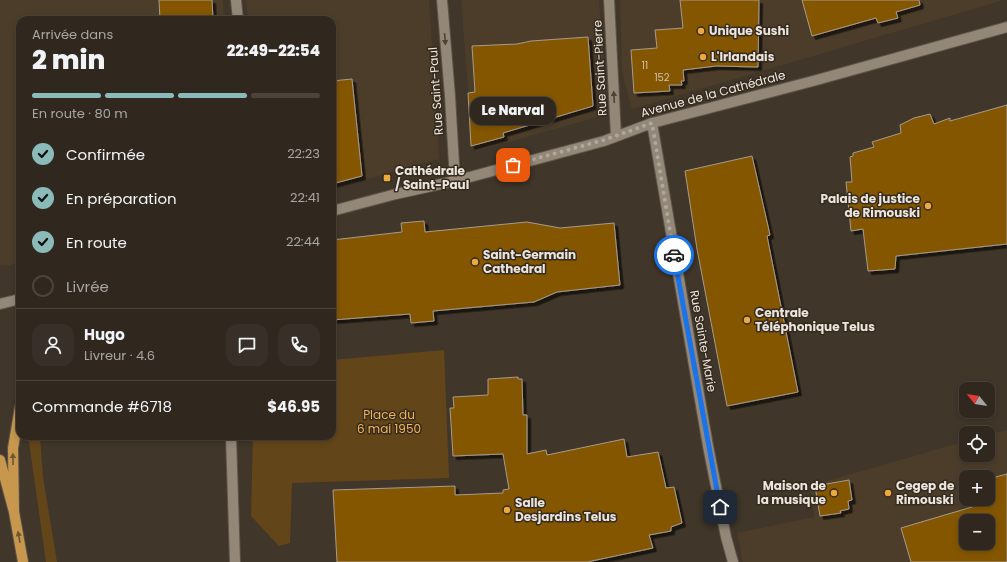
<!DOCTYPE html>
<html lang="fr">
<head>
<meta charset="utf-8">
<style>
  body { margin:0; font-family:Poppins,sans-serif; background:#383028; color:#f1f3f6; height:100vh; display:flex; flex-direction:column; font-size:15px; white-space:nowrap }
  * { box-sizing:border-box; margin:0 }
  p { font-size:13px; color:#a8a6a4 }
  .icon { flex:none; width:22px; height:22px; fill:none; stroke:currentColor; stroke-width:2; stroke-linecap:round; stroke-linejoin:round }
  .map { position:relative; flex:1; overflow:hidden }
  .panel { position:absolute; left:16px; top:16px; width:320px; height:424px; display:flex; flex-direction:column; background:#30281f; border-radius:12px; box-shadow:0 2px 6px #0003,0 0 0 1px #4b443d }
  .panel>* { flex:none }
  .needle { width:26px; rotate:300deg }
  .controls { position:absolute; left:959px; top:382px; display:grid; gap:8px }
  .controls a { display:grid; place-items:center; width:36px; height:36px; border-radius:8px; background:#30281f; box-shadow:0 2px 6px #0003,0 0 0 1px #4b443d; font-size:20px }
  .pin { position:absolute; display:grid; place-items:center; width:34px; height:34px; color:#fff; margin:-17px; border-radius:8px; box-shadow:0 2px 6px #0006 }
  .courier { position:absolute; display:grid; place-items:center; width:40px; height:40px; margin:-20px; border:3px solid #1a73e8; border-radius:50%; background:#fff; color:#222; box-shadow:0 1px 5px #0007 }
  .bubble { position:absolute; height:28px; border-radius:12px; background:#30281f; box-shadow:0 2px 6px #0003,0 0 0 1px #4b443d; font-size:13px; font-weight:800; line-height:28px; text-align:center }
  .headline em { font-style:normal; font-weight:800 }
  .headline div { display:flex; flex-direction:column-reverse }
  .headline { display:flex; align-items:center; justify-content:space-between; height:68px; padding:0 16px }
  h1 { font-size:26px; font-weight:800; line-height:30px }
  .bar { display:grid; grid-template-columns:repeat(4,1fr); gap:6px 4px; align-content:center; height:48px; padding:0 16px }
  .bar i { height:5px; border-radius:3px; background:#4b443d }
  .bar .active { background:#8bbbb9 }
  .bar p { grid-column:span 4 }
  .line { display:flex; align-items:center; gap:10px; padding:0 16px; border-top:1px solid #4b443d }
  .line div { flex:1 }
  .round { display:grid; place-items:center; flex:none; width:42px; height:42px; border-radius:12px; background:#383028 }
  ol { padding:0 16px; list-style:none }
  li { display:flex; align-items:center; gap:12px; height:44px }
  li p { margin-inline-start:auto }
  li .icon { padding:4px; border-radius:50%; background:#8bbbb9; color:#111; stroke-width:4 }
  li:last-child { color:#a8a6a4 }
  li i { width:22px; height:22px; border:2px solid #4b443d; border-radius:50% }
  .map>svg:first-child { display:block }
  .built { fill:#4b3d2a; fill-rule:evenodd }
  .green { fill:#63451a }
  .building { fill:#845705; stroke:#a79b8c; fill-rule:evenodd; filter:url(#shadow) }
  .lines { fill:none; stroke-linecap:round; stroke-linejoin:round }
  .minor-casing { stroke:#5d554a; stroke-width:12 }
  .major-casing { stroke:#5d554a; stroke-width:12 }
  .minor { stroke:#938778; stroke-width:10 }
  .major { stroke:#c7974d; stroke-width:10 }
  .oneway { fill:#4c4235 }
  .oneway2 { fill:#6f5631 }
  .done { stroke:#b0a89e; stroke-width:4; stroke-dasharray:0 7.2 }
  .route { stroke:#1a73e8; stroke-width:5 }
  .poi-dot { fill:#eea83c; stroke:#352b1f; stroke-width:1.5 }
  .labels { text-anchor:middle; stroke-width:3; stroke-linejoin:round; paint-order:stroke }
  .number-label { font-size:10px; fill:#d2c2a7 }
  .poi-label { font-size:12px; font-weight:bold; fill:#ece5dd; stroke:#352b1f; text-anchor:start }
  .street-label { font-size:12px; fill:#ece5dd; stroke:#352b1f }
  .park-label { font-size:12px; fill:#f4b355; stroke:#352b1f }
</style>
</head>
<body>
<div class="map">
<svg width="1007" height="562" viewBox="0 0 1007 562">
  <defs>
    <filter id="shadow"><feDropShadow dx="3.5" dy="3.5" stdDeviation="0" flood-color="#0009"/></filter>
  </defs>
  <rect width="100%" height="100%" fill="#403629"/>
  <!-- built -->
  <path class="built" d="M0 0H223L224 20H20V262L6 266 0 265Z
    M246 0H429L439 159 332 189V20H248Z
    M461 0H599L606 106H600V114L598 117 487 148 477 151 473 149Z
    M620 0H1004L632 109 622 72Z
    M1007 430V562H743L737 533 814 517 810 486 966 441V455H988V435ZM966 477H988V499H966ZM966 521H988V543H966Z"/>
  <!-- green -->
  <path class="green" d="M444 350 449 478 292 483 290 543 279 546 251 516 253 436H332V360Z
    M30 436H40L43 477 57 562H46L29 442Z"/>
  <!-- building -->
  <path class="building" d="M159 0H212L213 20H160Z
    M680 0H759L758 67 716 66 683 70 684 81H681L682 85H669L670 91 634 93 631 50 657 48 655 30 683 28Z
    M802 0H919L920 5 896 12 898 18 878 23 876 18 812 36Z
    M588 37 593 106 503 133 504 137 471 146 468 93 475 92 472 46 517 44 531 41Z
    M352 79 362 176 332 184V81Z
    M1007 105V244L896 256 895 269 868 271 863 229 851 231 846 182H852L850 157 853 156V153L874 147 872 142 901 133 900 125 914 118 930 114 934 124 950 118V121Z
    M752 156 770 235 767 236 798 392 727 406 697 249 685 171Z
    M424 221 425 232 527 222 560 228 614 223 620 285 557 292 534 302 433 311 434 321 411 323 410 314 332 320V240L402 232 401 223Z
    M518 377V379H522L523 415H527V454L546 450 547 455 624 439 627 457 658 452 666 488 674 487 682 523 671 527V531L649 535 653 548 587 562H337L333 490 455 486V495L503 493V490L509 489 503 454 453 456 450 408H454L453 397 488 395V379Z
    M1007 474V562H911L901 528 982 504 981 499H988V479ZM966 521H988V543H966Z
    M849 480 852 500 848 501 849 509 840 511 841 513 820 516 815 486Z"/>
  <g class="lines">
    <defs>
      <path id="minor" d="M236 0 238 20
        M442 0 450 96 455 181
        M609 0 616 136
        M652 123 708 446 726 537 733 562
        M332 211 396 194 455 181 604 141 652 123 813 81 1007 27
        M0 304 20 299
        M231 436 235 562"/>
      <path id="major" d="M0 460 14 512 23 562
        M14 512 13 448 20 407"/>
    </defs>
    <!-- minor casing -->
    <use href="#minor" class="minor-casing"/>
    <!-- major casing -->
    <use href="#major" class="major-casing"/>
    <!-- minor -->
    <use href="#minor" class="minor"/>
    <!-- major -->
    <use href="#major" class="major"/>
  </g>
  <!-- one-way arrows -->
  <defs><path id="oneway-solid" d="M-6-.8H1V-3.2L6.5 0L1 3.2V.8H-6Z"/></defs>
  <g class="oneway">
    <use href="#oneway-solid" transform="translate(445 39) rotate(85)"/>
    <use href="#oneway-solid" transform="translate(614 97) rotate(-93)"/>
  </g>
  <g class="oneway2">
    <use href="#oneway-solid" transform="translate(13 459) rotate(-91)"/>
    <use href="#oneway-solid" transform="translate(19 537) rotate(-100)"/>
  </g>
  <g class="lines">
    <!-- done -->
    <path class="done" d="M513 165 604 140 652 123 674 255"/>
    <!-- route -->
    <path class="route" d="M674 255 720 507"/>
  </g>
  <!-- markers -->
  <g class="poi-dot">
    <circle cx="701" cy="31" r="4"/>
    <circle cx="703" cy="57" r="4"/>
    <rect x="383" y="174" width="8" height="8" rx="2"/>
    <circle cx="928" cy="206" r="4"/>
    <circle cx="475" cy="262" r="4"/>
    <circle cx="747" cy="320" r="4"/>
    <circle cx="834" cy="493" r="4"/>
    <circle cx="888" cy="493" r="4"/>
    <circle cx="507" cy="510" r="4"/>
  </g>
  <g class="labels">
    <!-- number labels -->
    <g class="number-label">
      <text x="645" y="69">11</text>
      <text x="662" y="81">152</text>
    </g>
    <!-- poi labels -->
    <g class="poi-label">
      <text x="709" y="35">Unique Sushi</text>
      <text x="711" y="61">L'Irlandais</text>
      <text x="395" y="175">Cathédrale<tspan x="395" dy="14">/ Saint-Paul</tspan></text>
      <text x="920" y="203" text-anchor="end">Palais de justice<tspan x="920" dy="14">de Rimouski</tspan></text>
      <text x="483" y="259">Saint-Germain<tspan x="483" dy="14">Cathedral</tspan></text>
      <text x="755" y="317">Centrale<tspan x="755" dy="14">Téléphonique Telus</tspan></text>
      <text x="826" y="490" text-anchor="end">Maison de<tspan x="826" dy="14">la musique</tspan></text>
      <text x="896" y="490">Cegep de<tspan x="896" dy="14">Rimouski</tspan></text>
      <text x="515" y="507">Salle<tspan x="515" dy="14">Desjardins Telus</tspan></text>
    </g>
    <!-- street labels -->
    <g class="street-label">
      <text transform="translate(600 68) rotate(-93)" y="4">Rue Saint-Pierre</text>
      <text transform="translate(436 91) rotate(-94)" y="4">Rue Saint-Paul</text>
      <text transform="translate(713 94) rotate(-15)" y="4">Avenue de la Cathédrale</text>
      <text transform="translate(703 341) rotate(80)" y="4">Rue Sainte-Marie</text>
    </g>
    <!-- park labels -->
    <g class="park-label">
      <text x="389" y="419">Place du<tspan x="389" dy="14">6 mai 1950</tspan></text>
    </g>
  </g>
</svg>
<div class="controls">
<a><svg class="needle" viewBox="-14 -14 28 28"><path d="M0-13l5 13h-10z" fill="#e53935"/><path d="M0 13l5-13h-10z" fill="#a8a6a4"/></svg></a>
<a><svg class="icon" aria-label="locate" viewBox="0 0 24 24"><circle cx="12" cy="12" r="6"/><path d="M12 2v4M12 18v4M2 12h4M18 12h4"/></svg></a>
<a>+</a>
<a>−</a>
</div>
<div class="pin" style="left:513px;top:165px;background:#ea580c"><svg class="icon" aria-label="bag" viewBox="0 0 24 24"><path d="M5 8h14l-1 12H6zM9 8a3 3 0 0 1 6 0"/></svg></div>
<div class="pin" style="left:720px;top:507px;background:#1f2937"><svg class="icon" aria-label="home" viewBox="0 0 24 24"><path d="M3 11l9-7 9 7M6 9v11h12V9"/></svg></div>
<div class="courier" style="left:674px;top:255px"><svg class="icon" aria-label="car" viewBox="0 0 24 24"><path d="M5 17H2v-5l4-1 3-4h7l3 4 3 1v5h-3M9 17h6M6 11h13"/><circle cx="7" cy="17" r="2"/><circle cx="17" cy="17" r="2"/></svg></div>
<div class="bubble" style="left:470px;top:97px;width:86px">Le Narval</div>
<section class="panel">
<div class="headline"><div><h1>2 min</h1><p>Arrivée dans</p></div><em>22:49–22:54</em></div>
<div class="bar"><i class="active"></i><i class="active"></i><i class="active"></i><i></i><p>En route · 80 m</p></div>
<ol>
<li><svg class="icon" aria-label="check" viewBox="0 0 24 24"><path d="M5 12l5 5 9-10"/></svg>Confirmée<p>22:23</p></li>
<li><svg class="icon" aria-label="check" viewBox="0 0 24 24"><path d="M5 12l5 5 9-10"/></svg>En préparation<p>22:41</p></li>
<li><svg class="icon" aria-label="check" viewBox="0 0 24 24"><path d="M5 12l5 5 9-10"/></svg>En route<p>22:44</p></li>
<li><i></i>Livrée</li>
</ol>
<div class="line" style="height:72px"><a class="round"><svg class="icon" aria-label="person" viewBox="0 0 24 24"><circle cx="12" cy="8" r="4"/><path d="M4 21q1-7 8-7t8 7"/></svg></a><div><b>Hugo</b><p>Livreur · 4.6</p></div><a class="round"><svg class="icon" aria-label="chat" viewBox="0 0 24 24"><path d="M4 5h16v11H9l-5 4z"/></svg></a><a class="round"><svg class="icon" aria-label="phone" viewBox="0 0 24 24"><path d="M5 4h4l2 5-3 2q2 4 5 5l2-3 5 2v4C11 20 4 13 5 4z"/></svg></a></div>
<div class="line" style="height:52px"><div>Commande #6718</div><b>$46.95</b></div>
</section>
</div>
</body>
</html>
